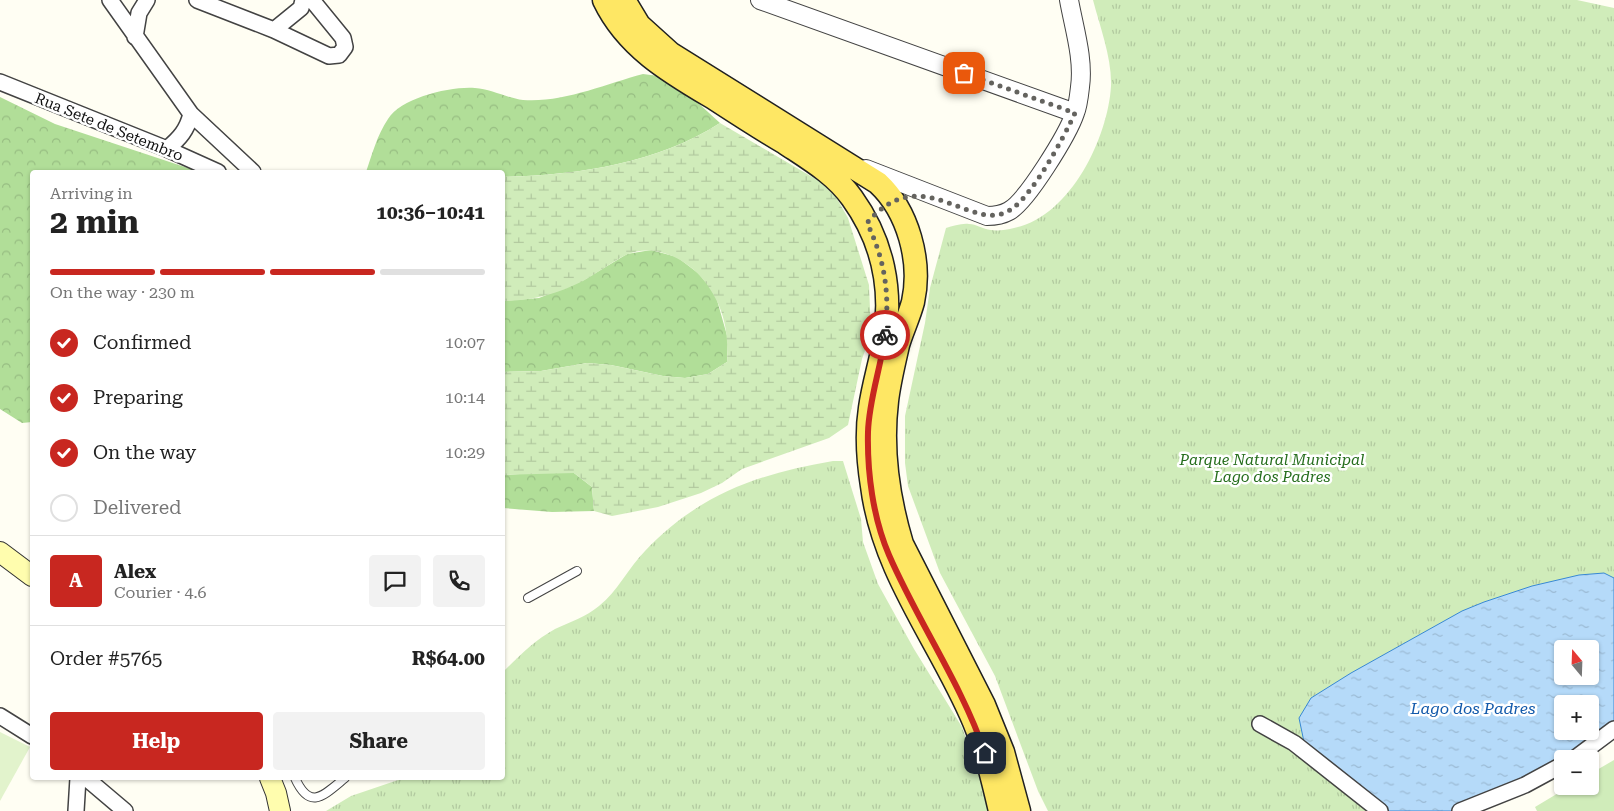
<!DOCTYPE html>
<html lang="en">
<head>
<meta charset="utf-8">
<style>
  body { margin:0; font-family:"Roboto Serif",serif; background:#f2f2f2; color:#222; height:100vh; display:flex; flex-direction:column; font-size:19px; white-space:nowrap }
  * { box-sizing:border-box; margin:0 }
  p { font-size:16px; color:#767676 }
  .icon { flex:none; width:28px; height:28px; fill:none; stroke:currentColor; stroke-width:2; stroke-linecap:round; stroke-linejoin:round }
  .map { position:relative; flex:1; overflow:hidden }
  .sheet { position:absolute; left:30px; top:170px; width:475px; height:610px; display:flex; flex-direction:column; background:#fff; border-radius:5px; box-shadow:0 1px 4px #0004 }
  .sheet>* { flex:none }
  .needle { width:32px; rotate:341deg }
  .fabs { position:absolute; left:1554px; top:640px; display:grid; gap:10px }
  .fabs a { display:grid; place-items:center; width:45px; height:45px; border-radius:5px; background:#fff; box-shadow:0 1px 4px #0004; font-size:25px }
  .pin { position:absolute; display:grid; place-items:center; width:42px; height:42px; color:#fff; margin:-21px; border-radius:10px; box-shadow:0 2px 8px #0006 }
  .courier { position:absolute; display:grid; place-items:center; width:50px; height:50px; margin:-25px; border:4px solid #c82720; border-radius:50%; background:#fff; color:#222; box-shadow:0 1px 6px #0007 }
  .headline em { font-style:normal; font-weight:700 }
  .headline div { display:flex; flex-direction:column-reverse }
  .headline { display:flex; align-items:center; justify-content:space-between; height:85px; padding:0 20px }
  h1 { font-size:32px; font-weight:700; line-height:38px }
  .bar { display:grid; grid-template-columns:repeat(4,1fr); gap:8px 5px; align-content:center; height:60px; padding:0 20px }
  .bar i { height:6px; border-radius:4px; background:#e0e0e0 }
  .bar .selected { background:#c82720 }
  .bar p { grid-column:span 4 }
  .line { display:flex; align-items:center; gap:12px; padding:0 20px; border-top:1px solid #e0e0e0 }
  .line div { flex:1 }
  .round { display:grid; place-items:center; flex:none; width:52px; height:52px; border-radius:5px; background:#f2f2f2 }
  ol { padding:0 20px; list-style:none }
  li { display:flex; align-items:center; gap:15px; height:55px }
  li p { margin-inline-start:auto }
  li .icon { padding:5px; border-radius:50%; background:#c82720; color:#fff; stroke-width:4 }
  li:last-child { color:#767676 }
  li i { width:28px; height:28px; border:2px solid #e0e0e0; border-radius:50% }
  .button { display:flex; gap:10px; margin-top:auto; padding:10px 20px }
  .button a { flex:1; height:58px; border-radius:5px; background:#c82720; color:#fff; font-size:20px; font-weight:700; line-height:58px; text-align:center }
  .button a+a { background:#f2f2f2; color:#222 }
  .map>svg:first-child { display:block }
  .grass { fill:#d0ecba }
  .forest { fill:url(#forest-crowns) }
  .wetland { fill:url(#wetland-marsh) }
  .park { fill:url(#park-tufts); fill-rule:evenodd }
  .pitch { fill:#e2f3cc }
  .water { fill:url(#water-ripples); stroke:#3888d4; fill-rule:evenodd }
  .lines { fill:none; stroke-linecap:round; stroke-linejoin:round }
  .service-casing { stroke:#434343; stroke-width:10 }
  .minor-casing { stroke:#434343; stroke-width:18 }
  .tertiary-casing { stroke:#434343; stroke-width:20 }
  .secondary-casing { stroke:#323232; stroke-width:22 }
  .primary-casing { stroke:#212121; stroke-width:25 }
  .service { stroke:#fff; stroke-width:8 }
  .minor { stroke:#fff; stroke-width:15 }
  .tertiary { stroke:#fff; stroke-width:18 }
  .secondary { stroke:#fffdae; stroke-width:20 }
  .primary { stroke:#fee764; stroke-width:22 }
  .done { stroke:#64635f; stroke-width:5; stroke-dasharray:0 9 }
  .route { stroke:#c82720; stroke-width:6 }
  .labels { text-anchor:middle; stroke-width:5; stroke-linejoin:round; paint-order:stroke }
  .street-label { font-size:15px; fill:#101010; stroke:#fff }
  .park-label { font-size:15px; font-style:italic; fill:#256d1c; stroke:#fff }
  .water-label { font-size:16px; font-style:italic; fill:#1259aa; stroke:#fff }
</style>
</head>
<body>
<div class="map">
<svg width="1614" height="811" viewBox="0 0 1614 811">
  <defs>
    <pattern id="forest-crowns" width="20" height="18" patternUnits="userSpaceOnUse" patternTransform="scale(1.25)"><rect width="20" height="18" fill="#b1de98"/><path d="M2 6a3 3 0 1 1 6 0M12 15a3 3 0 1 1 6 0" fill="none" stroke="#97bd82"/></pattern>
    <pattern id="wetland-marsh" width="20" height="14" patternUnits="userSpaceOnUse" patternTransform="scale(1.25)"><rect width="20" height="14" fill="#d0ecba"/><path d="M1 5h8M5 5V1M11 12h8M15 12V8" fill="none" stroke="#b2c99f"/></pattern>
    <pattern id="park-tufts" width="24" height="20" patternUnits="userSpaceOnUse" patternTransform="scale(1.25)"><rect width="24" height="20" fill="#d0ecba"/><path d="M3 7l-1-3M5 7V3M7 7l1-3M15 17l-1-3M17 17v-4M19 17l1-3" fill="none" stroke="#b2c99f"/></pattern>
    <pattern id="water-ripples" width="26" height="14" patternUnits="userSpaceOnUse" patternTransform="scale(1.25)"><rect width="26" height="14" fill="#b5daf9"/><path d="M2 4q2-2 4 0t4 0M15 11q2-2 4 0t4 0" fill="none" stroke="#9bbad4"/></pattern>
  </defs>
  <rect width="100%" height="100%" fill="#fffef3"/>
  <!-- grass -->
  <path class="grass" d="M1614 760V811H1537L1535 807 1570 786H1590V774Z"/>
  <!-- forest -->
  <path class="forest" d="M643 74 666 77 685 91 720 123C656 164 577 175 503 177L502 172H366C372 155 377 135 388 119 401 98 450 86 475 88 491 89 507 98 523 100 563 103 605 84 643 74Z
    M0 97 55 124 200 172H32V422L22 423 0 409Z
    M651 250 677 257 698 273 715 293 728 339 727 362 708 374 685 378 663 376 611 365 587 363 541 371 503 372 502 301 539 298 584 280 627 254Z
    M550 472 574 473 592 487 594 511 552 512 503 508V475Z"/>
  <!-- wetland -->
  <path class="wetland" d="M720 123 819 181 836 197 848 218 869 285 871 334 862 359 848 425 829 438 742 469 722 483 701 493 658 507 612 516 594 511 592 487 574 473 503 475V372L541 371 587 363 611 365 663 376 685 378 708 374 727 362C729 329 723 303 701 277 683 257 653 243 626 255 611 262 598 273 583 281 557 294 531 301 503 301V177C577 175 656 164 720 123Z"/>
  <!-- park -->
  <path class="park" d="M1093 0H1577L1614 8V723L1562 759 1460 811H1048L1038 791 995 676 940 573 908 486 905 463V416L925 323 930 288 946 228C953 226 962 223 969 224 976 224 983 229 991 230 997 231 1007 230 1014 228 1070 217 1108 138 1111 86 1112 58 1100 27 1093 0ZM1562 649H1590V676H1562ZM1562 704H1590V731H1562Z
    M833 461H843L861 519 863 542 878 584 914 649 962 727 991 811H326L351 796 404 778H502L503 672C519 656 535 640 555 629 570 622 586 617 599 606 618 591 628 568 645 551 699 494 758 474 833 461Z"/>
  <!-- pitch -->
  <path class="pitch" d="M0 732 30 747 0 801Z"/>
  <!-- water -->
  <path class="water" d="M1604 573 1614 578V723L1571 759H1562L1460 811H1380L1304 742 1299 718 1311 698 1351 673 1462 611 1484 602 1532 586 1579 575ZM1562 649H1590V676H1562ZM1562 704H1590V731H1562Z"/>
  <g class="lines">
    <defs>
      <path id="service" d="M528 598 577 571
        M295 778C310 811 323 796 345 778"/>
      <path id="minor" d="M110 0 191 114 253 172
        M197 0 274 30 301 8 303 0
        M274 30 329 56 339 55 345 47 343 38 312 0
        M135 37 139 13 147 0
        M0 82 167 149 218 172
        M167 149C180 138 187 130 191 114
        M0 716 32 736
        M1260 724 1294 743 1380 811
        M1574 759 1614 729
        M86 778 125 811
        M76 811 78 778
        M1460 811 1525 785 1562 765"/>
      <path id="tertiary" d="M760 0 1075 113
        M866 169 987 216C995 216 1002 215 1009 211 1027 201 1068 134 1075 113 1078 106 1079 96 1080 87 1084 59 1074 28 1069 0"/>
      <path id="secondary" d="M0 552 32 576
        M270 778 276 793 280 811"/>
      <path id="primary" d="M604 0C627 48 671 73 715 99 738 114 761 129 785 143 809 159 835 174 852 198 883 241 893 291 884 342 880 364 873 386 870 408 866 434 868 461 872 486 883 574 941 643 974 722 986 751 993 781 1000 811
        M624 0 639 25 670 53 878 183C908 211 922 261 913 302 909 317 902 331 898 345 894 363 889 383 887 401 881 450 888 497 902 544L984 705 1003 752 1019 811"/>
    </defs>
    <!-- service casing -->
    <use href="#service" class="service-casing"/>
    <!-- minor casing -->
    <use href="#minor" class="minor-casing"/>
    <!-- tertiary casing -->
    <use href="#tertiary" class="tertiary-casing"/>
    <!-- secondary casing -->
    <use href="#secondary" class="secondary-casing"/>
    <!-- primary casing -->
    <use href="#primary" class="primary-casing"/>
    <!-- service -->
    <use href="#service" class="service"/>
    <!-- minor -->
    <use href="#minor" class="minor"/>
    <!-- tertiary -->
    <use href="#tertiary" class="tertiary"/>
    <!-- secondary -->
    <use href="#secondary" class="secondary"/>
    <!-- primary -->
    <use href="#primary" class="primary"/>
  </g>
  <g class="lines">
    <!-- done -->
    <path class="done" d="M885 335C890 294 885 260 867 223 922 158 971 235 1010 210 1032 197 1064 137 1075 113L964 73"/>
    <!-- route -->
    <path class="route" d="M885 335C881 368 869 399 868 432 867 472 873 518 889 555 918 622 961 683 985 753"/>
  </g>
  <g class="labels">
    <!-- street labels -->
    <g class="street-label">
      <text transform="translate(109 127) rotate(22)" y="5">Rua Sete de Setembro</text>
    </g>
    <!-- park labels -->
    <g class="park-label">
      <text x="1272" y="465">Parque Natural Municipal<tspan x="1272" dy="17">Lago dos Padres</tspan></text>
    </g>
    <!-- water labels -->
    <g class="water-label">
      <text x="1473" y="714">Lago dos Padres</text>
    </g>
  </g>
</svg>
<div class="fabs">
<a><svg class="needle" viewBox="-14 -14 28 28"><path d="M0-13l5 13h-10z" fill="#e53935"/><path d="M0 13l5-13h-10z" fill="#767676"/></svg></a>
<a>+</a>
<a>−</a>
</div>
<div class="pin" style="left:964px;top:73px;background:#ea580c"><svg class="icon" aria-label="bag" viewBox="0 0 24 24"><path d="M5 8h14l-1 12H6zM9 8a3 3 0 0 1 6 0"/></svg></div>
<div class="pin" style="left:985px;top:753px;background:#1f2937"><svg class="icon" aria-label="home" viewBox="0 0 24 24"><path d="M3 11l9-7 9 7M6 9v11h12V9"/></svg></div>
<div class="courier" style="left:885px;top:335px"><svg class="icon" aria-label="bike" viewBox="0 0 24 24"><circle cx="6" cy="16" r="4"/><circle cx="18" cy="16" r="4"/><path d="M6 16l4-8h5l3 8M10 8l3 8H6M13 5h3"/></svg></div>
<section class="sheet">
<div class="headline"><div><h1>2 min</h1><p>Arriving in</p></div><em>10:36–10:41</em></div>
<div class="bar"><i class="selected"></i><i class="selected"></i><i class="selected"></i><i></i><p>On the way · 230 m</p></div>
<ol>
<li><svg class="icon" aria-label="check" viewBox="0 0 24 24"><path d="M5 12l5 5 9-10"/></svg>Confirmed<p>10:07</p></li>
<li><svg class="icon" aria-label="check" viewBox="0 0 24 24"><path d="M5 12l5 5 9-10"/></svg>Preparing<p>10:14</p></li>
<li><svg class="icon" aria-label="check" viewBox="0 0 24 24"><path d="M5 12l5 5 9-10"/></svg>On the way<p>10:29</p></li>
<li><i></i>Delivered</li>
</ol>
<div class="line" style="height:90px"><b class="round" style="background:#c82720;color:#fff">A</b><div><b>Alex</b><p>Courier · 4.6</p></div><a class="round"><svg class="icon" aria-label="chat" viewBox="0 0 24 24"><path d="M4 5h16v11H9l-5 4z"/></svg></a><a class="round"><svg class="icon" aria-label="phone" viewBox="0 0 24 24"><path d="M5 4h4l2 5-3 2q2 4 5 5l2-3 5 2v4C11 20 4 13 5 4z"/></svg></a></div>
<div class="line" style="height:65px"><div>Order #5765</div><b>R$64.00</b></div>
<div class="button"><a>Help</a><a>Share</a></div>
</section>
</div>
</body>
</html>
